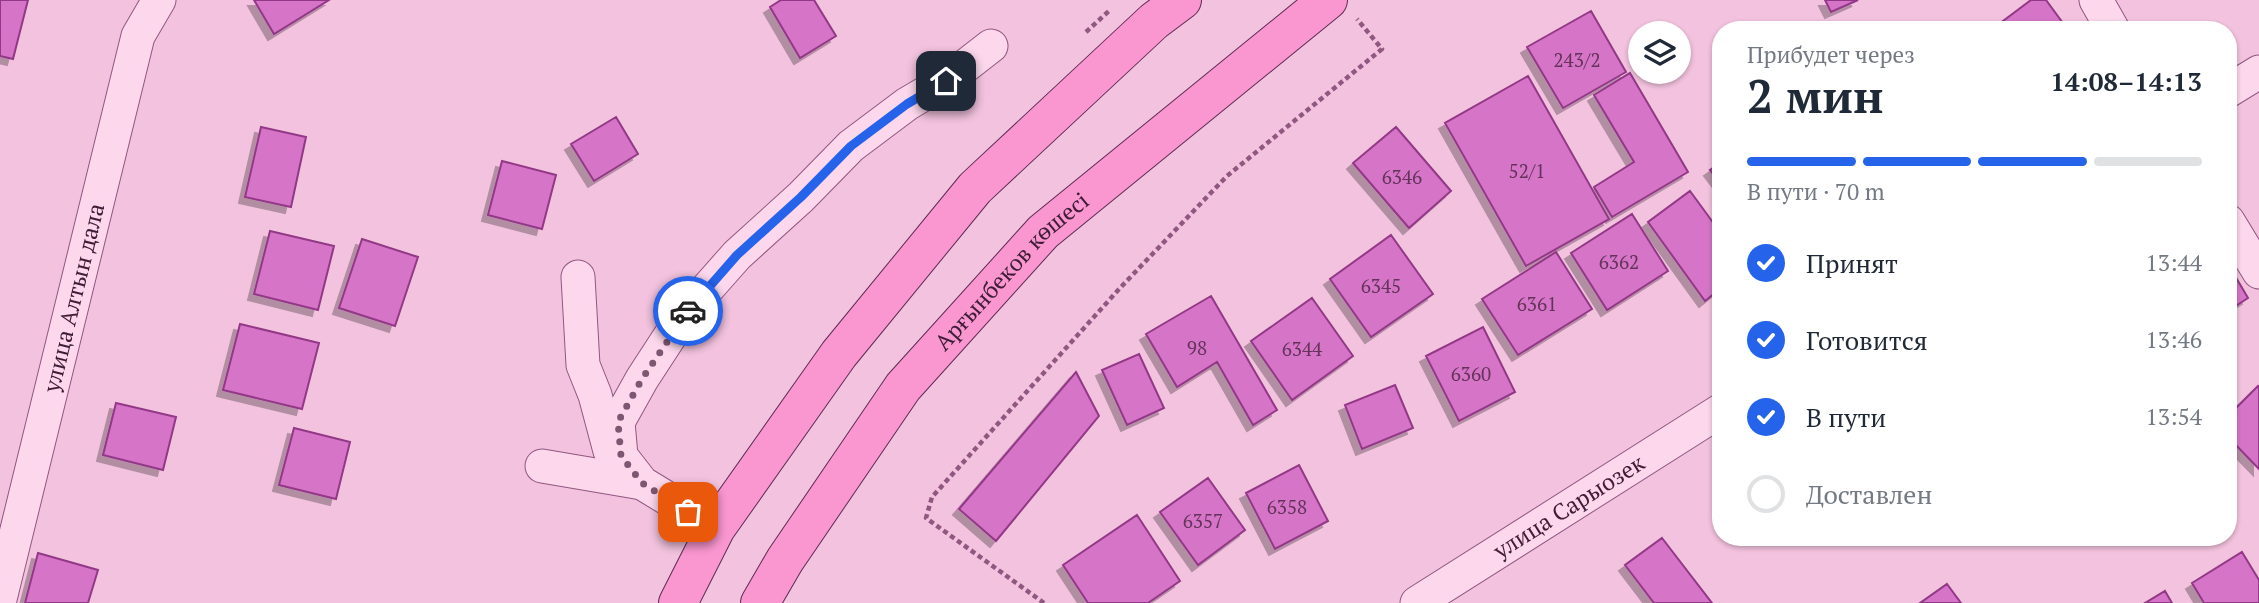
<!DOCTYPE html>
<html lang="ru">
<head>
<meta charset="utf-8">
<style>
  body { margin:0; font-family:"PT Serif",serif; background:#f6f6f7; color:#1f2937; height:100vh; display:flex; flex-direction:column; font-size:26px; white-space:nowrap }
  * { box-sizing:border-box; margin:0 }
  p { font-size:23px; color:#747a83 }
  .icon { flex:none; width:38px; height:38px; fill:none; stroke:currentColor; stroke-width:2; stroke-linecap:round; stroke-linejoin:round }
  .map { position:relative; flex:1; overflow:hidden }
  .panel { position:absolute; left:1712px; top:21px; width:525px; height:525px; display:flex; flex-direction:column; background:#fff; border-radius:28px; box-shadow:0 2px 5px #0004 }
  .panel>* { flex:none }
  .controls { position:absolute; left:1628px; top:21px; display:grid; gap:14px }
  .controls a { display:grid; place-items:center; width:63px; height:63px; border-radius:50%; background:#fff; box-shadow:0 2px 5px #0004; font-size:35px }
  .pin { position:absolute; display:grid; place-items:center; width:60px; height:60px; color:#fff; margin:-30px; border-radius:14px; box-shadow:0 4px 10px #0006 }
  .courier { position:absolute; display:grid; place-items:center; width:70px; height:70px; margin:-35px; border:5px solid #2563eb; border-radius:50%; background:#fff; color:#222; box-shadow:0 2px 9px #0007 }
  .overview em { font-style:normal; font-weight:700 }
  .overview div { display:flex; flex-direction:column-reverse }
  .overview { display:flex; align-items:center; justify-content:space-between; height:119px; padding:0 35px }
  h1 { font-size:46px; font-weight:700; line-height:52px }
  .bar { display:grid; grid-template-columns:repeat(4,1fr); gap:10px 7px; align-content:center; height:84px; padding:0 35px }
  .bar i { height:9px; border-radius:5px; background:#e0e1e3 }
  .bar .selected { background:#2563eb }
  .bar p { grid-column:span 4 }
  ol { padding:0 35px; list-style:none }
  li { display:flex; align-items:center; gap:21px; height:77px }
  li p { margin-inline-start:auto }
  li .icon { padding:7px; border-radius:50%; background:#2563eb; color:#fff; stroke-width:4 }
  li:last-child { color:#747a83 }
  li i { width:38px; height:38px; border:4px solid #e0e1e3; border-radius:50% }
  .map>svg:first-child { display:block }
  .building { fill:#d674c7; stroke:#923987; stroke-width:2; filter:url(#shadow) }
  .lines { fill:none; stroke-linecap:round; stroke-linejoin:round }
  .minor-casing { stroke:#905781; stroke-width:35 }
  .primary-casing { stroke:#5d2b53; stroke-width:40 }
  .path { stroke:#905781; stroke-width:4.5; stroke-dasharray:5 3.5; stroke-linecap:butt }
  .minor { stroke:#fdd7ec; stroke-width:33 }
  .primary { stroke:#fa96d0; stroke-width:38 }
  .done { stroke:#7d5771; stroke-width:7; stroke-dasharray:0 12.6 }
  .route { stroke:#2563eb; stroke-width:9 }
  .labels { text-anchor:middle; stroke-width:6; stroke-linejoin:round; paint-order:stroke }
  .number-label { font-size:19px; fill:#64335b }
  .street-label { font-size:23px; fill:#3e1d37; stroke:#fad3e9 }
</style>
</head>
<body>
<div class="map">
<svg width="2259" height="603" viewBox="0 0 2259 603">
  <defs>
    <filter id="shadow"><feDropShadow dx="-6" dy="6" stdDeviation="0" flood-color="#0004"/></filter>
  </defs>
  <rect width="100%" height="100%" fill="#f3c2de"/>
  <!-- building -->
  <path class="building" d="M0 0H28L13 59 0 56Z
    M254 0H329L274 34Z
    M781 0H814L836 36 800 58 770 7Z
    M1825 0H1858L1831 12Z
    M2031 0H2046L2068 30H1991Z
    M1591 11 1626 72 1563 108 1527 47Z
    M1630 73 1688 172 1612 217 1594 187 1634 162 1594 95Z
    M1528 76 1609 219 1526 266 1445 123Z
    M616 117 638 154 594 181 571 144Z
    M261 127 306 137 291 207 245 197Z
    M1396 127 1451 191 1409 228 1353 163Z
    M502 161 556 175 542 229 488 215Z
    M1720 163V183L1710 170Z
    M1690 191 1720 232V289L1705 301 1648 222Z
    M1632 214 1668 271 1607 310 1571 253Z
    M270 231 334 246 318 310 254 294Z
    M1391 235 1433 294 1371 337 1330 279Z
    M362 239 418 257 395 326 339 308Z
    M1556 252 1592 309 1518 355 1482 299Z
    M2228 264 2248 298 2228 311Z
    M1211 296 1277 410 1253 425 1217 362 1177 387 1146 334Z
    M1312 298 1353 356 1292 400 1251 341Z
    M240 324 319 343 302 409 223 390Z
    M1483 327 1515 392 1459 421 1426 356Z
    M1139 354 1164 408 1127 425 1102 370Z
    M1076 372 1099 416 996 541 959 509Z
    M1395 385 1413 428 1362 449 1345 405Z
    M2258 386 2259 387V469L2228 437V416Z
    M116 403 176 417 163 470 103 455Z
    M294 428 350 442 336 499 279 485Z
    M1299 465 1328 521 1275 549 1246 493Z
    M1208 478 1245 530 1198 565 1160 512Z
    M1137 515 1180 581 1148 603H1088L1063 565Z
    M1662 538 1712 603H1654L1625 565Z
    M2242 552 2259 580V603H2204L2192 583Z
    M38 553 98 570 88 603H25Z
    M1947 584 1961 603H1920Z
    M2165 591 2172 603H2145Z"/>
  <g class="lines">
    <defs>
      <g id="minor">
        <path d="M2096 0 2113 30"/>
        <path d="M2228 91 2259 72"/>
        <path d="M2228 221 2259 272"/>
        <path d="M578 277 583 365 595 395 610 451"/>
        <path d="M542 466 642 483"/>
        <path d="M716 528 642 483 621 456 618 422 642 379 683 316 737 255 801 197 851 146 907 104 946 81 991 46"/>
        <path id="s1" d="M0 599 138 36 159 0"/>
        <path id="s2" d="M1417 603 1720 411"/>
      </g>
      <g id="primary">
        <path d="M678 603 716 528 839 354 975 188 1154 21 1182 0"/>
        <path id="s3" d="M760 603 785 560 903 387 1043 232 1328 0"/>
      </g>
    </defs>
    <!-- minor casing -->
    <use href="#minor" class="minor-casing"/>
    <!-- primary casing -->
    <use href="#primary" class="primary-casing"/>
    <!-- path -->
    <path class="path" d="M1086 32 1110 10
      M1044 603 926 518 932 497 1120 288 1227 176 1382 49 1357 19"/>
    <!-- minor -->
    <use href="#minor" class="minor"/>
    <!-- primary -->
    <use href="#primary" class="primary"/>
  </g>
  <g class="lines">
    <!-- done -->
    <path class="done" d="M688 311 642 379 618 422 621 456 642 483 688 512"/>
    <!-- route -->
    <path class="route" d="M688 311 737 255 801 197 851 146 907 104 946 81"/>
  </g>
  <g class="labels">
    <!-- number labels -->
    <g class="number-label">
      <text x="1577" y="67">243/2</text>
      <text x="1527" y="178">52/1</text>
      <text x="1402" y="184">6346</text>
      <text x="1619" y="269">6362</text>
      <text x="1381" y="293">6345</text>
      <text x="1537" y="311">6361</text>
      <text x="1197" y="355">98</text>
      <text x="1302" y="356">6344</text>
      <text x="1471" y="381">6360</text>
      <text x="1287" y="514">6358</text>
      <text x="1203" y="528">6357</text>
    </g>
    <!-- street labels -->
    <g class="street-label">
      <text dy="8" stroke="none"><textPath href="#s3" startOffset="418">Арғынбеков көшесі</textPath></text>
      <text dy="8" stroke="none"><textPath href="#s1" startOffset="310">улица Алтын дала</textPath></text>
      <text dy="8" stroke="none"><textPath href="#s2" startOffset="180">улица Сарыозек</textPath></text>
    </g>
  </g>
</svg>
<div class="controls">
<a><svg class="icon" aria-label="layers" viewBox="0 0 24 24"><path d="M12 4l9 5-9 5-9-5zM3 14l9 5 9-5"/></svg></a>
</div>
<div class="pin" style="left:688px;top:512px;background:#ea580c"><svg class="icon" aria-label="bag" viewBox="0 0 24 24"><path d="M5 8h14l-1 12H6zM9 8a3 3 0 0 1 6 0"/></svg></div>
<div class="pin" style="left:946px;top:81px;background:#1f2937"><svg class="icon" aria-label="home" viewBox="0 0 24 24"><path d="M3 11l9-7 9 7M6 9v11h12V9"/></svg></div>
<div class="courier" style="left:688px;top:311px"><svg class="icon" aria-label="car" viewBox="0 0 24 24"><path d="M5 17H2v-5l4-1 3-4h7l3 4 3 1v5h-3M9 17h6M6 11h13"/><circle cx="7" cy="17" r="2"/><circle cx="17" cy="17" r="2"/></svg></div>
<section class="panel">
<div class="overview"><div><h1>2 мин</h1><p>Прибудет через</p></div><em>14:08–14:13</em></div>
<div class="bar"><i class="selected"></i><i class="selected"></i><i class="selected"></i><i></i><p>В пути · 70 m</p></div>
<ol>
<li><svg class="icon" aria-label="check" viewBox="0 0 24 24"><path d="M5 12l5 5 9-10"/></svg>Принят<p>13:44</p></li>
<li><svg class="icon" aria-label="check" viewBox="0 0 24 24"><path d="M5 12l5 5 9-10"/></svg>Готовится<p>13:46</p></li>
<li><svg class="icon" aria-label="check" viewBox="0 0 24 24"><path d="M5 12l5 5 9-10"/></svg>В пути<p>13:54</p></li>
<li><i></i>Доставлен</li>
</ol>
</section>
</div>
</body>
</html>
